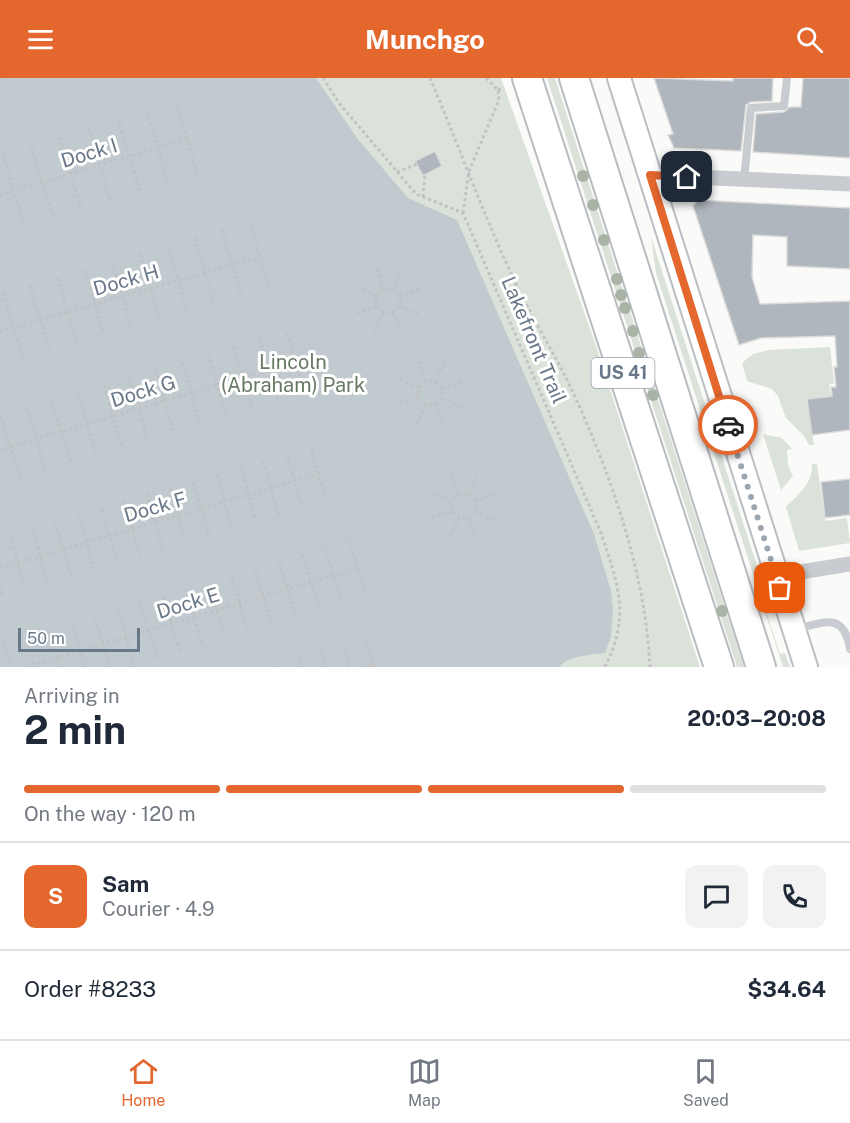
<!DOCTYPE html>
<html lang="en">
<head>
<meta charset="utf-8">
<style>
  body { margin:0; font-family:"Public Sans",sans-serif; background:#f2f2f3; color:#1f2937; height:100vh; display:flex; flex-direction:column; font-size:22px; white-space:nowrap }
  * { box-sizing:border-box; margin:0 }
  p { font-size:20px; color:#747a83 }
  .icon { flex:none; width:33px; height:33px; fill:none; stroke:currentColor; stroke-width:2; stroke-linecap:round; stroke-linejoin:round }
  .map { position:relative; height:589px; overflow:hidden }
  .side { display:flex; flex-direction:column; background:#fff; flex:1 }
  .side>* { flex:none }
  .scale { position:absolute; left:18px; bottom:15px; width:122px; box-sizing:border-box; padding-left:6px; border:3px solid #697889; border-top:0; font-size:16px; line-height:21px; white-space:nowrap; color:#697889; -webkit-text-stroke:4px #fff; paint-order:stroke }
  .pin { position:absolute; display:grid; place-items:center; width:51px; height:51px; color:#fff; margin:-26px; border-radius:12px; box-shadow:0 3px 9px #0006 }
  .courier { position:absolute; display:grid; place-items:center; width:60px; height:60px; margin:-30px; border:4px solid #e4672e; border-radius:50%; background:#fff; color:#222; box-shadow:0 2px 8px #0007 }
  .headline em { font-style:normal; font-weight:700 }
  .headline div { display:flex; flex-direction:column-reverse }
  .headline { display:flex; align-items:center; justify-content:space-between; height:102px; padding:0 24px }
  h1 { font-size:39px; font-weight:700; line-height:45px }
  .bar { display:grid; grid-template-columns:repeat(4,1fr); gap:9px 6px; align-content:center; height:72px; padding:0 24px }
  .bar i { height:8px; border-radius:4px; background:#e0e1e3 }
  .bar .current { background:#e4672e }
  .bar p { grid-column:span 4 }
  .line { display:flex; align-items:center; gap:15px; padding:0 24px; border-top:2px solid #e0e1e3 }
  .line div { flex:1 }
  .round { display:grid; place-items:center; flex:none; width:63px; height:63px; border-radius:12px; background:#f2f2f3 }
  header { display:flex; justify-content:space-between; align-items:center; height:78px; padding:0 24px; background:#e4672e; color:#fff; font-size:27px; font-weight:700 }
  .tabs { display:flex; justify-content:space-around; align-items:center; height:84px; border-top:2px solid #e0e1e3; background:#fff; font-size:16px; color:#747a83 }
  .tabs a { display:grid; justify-items:center; gap:3px }
  .tabs .current { color:#e4672e }
  .map>svg:first-child { display:block }
  .green { fill:#dbe2d9 }
  .water { fill:#c1cacf }
  .building { fill:#afb6bd; stroke:#dcdcda; stroke-width:1.5 }
  .lines { fill:none; stroke-linecap:round; stroke-linejoin:round }
  .secondary-casing { stroke:#babfc4; stroke-width:26 }
  .highway-casing { stroke:#b9bcc0; stroke-width:32 }
  .path { stroke:#c0c2c5; stroke-width:3; stroke-dasharray:3 3; stroke-linecap:butt }
  .lane { stroke:#c8cbcf; stroke-width:8 }
  .street { stroke:#c8cbcf; stroke-width:15 }
  .secondary { stroke:#fff; stroke-width:22 }
  .highway { stroke:#fff; stroke-width:28 }
  .tree { fill:#a9b4a7 }
  .done { stroke:#9ca6b0; stroke-width:6; stroke-dasharray:0 10.8 }
  .route { stroke:#e4672e; stroke-width:8 }
  .labels { text-anchor:middle; stroke-width:6; stroke-linejoin:round; paint-order:stroke }
  .shield { fill:#fff; stroke:#96a0ac; stroke-width:1.5 }
  .shield-label { font-size:18px; font-weight:bold; fill:#697889 }
  .street-label { font-size:20px; fill:#697889; stroke:#fff }
  .park-label { font-size:20px; fill:#667a64; stroke:#fff }
</style>
</head>
<body>
<header><svg class="icon" aria-label="menu" viewBox="0 0 24 24"><path d="M4 6h16M4 12h16M4 18h16"/></svg>Munchgo<svg class="icon" aria-label="search" viewBox="0 0 24 24"><circle cx="10" cy="10" r="6"/><path d="M15 15l6 6"/></svg></header>
<div class="map">
<svg width="850" height="589" viewBox="0 0 850 589">
  <rect width="100%" height="100%" fill="#fafaf8"/>
  <!-- green -->
  <path class="green" d="M0 0H501L594 262 700 589H0Z
    M547 0H555L744 589H737Z
    M651 159 768 522 763 524 780 576 785 575 790 589H783L656 195Z
    M830 269 834 305 829 307 831 318 807 322 814 367H809L804 358 786 340 778 318 772 311 747 303 742 285 753 276 769 272Z
    M763 356 782 360 792 371 787 372 788 388 793 398 781 412Z
    M812 386H817L825 443 847 440 850 465 799 473 786 429C798 417 813 405 812 386Z"/>
  <!-- water -->
  <path class="water" d="M0 0H316L357 60 408 120 457 142 594 456 611 513 613 531 611 559 605 575C591 577 569 577 559 589H0Z"/>
  <!-- building -->
  <path class="building" d="M654 0 733 3V0H773L772 23 751 24 746 27 741 73 674 70 668 57 673 56Z
    M803 0H850V80L753 74 756 36 784 34 790 29H801Z
    M435 73 442 88 423 98 415 83Z
    M698 122 850 130V191L787 188V159L753 157 752 199 760 226 850 223V352L812 357 807 321 832 318 831 309H836L834 289H837L835 258 761 260 739 267 693 128Z
    M850 401V437L825 440 821 404Z"/>
  <g class="lines">
    <defs>
      <path id="secondary" d="M619 0 806 589"/>
      <path id="highway" d="M527 0 719 589
        M574 0 761 589"/>
    </defs>
    <!-- secondary casing -->
    <use href="#secondary" class="secondary-casing"/>
    <!-- highway casing -->
    <use href="#highway" class="highway-casing"/>
    <!-- path -->
    <path class="path" d="M4 0 5 5
      M323 0 339 25 416 116 463 135 601 455C618 507 631 537 605 589
      M430 0C459 68 484 139 516 206 533 241 554 275 571 310 610 394 646 496 650 589
      M486 0 498 12
      M498 12 504 10
      M176 24 198 98
      M147 33 169 108
      M118 41 141 117
      M89 50 111 125
      M60 59 82 134
      M31 67 54 143
      M3 76 25 151
      M397 94 417 86
      M0 117 187 61
      M423 119 425 97
      M463 135 469 93 499 22 498 12
      M251 146 268 209
      M222 152 241 217
      M195 160 214 225
      M168 168 187 233
      M140 176 159 240
      M112 184 131 249
      M377 191 383 212
      M85 192 104 256
      M57 200 77 264
      M30 208 50 272
      M358 209 377 218
      M376 223a12 12 0 1 1 24 0a12 12 0 1 1-24 0Z
      M393 212 402 192
      M3 215 23 280
      M400 219 420 211
      M399 228 419 237
      M393 234 401 255
      M357 235 377 228
      M0 253 260 179
      M375 254 383 235
      M287 255 305 314
      M260 262 278 322
      M234 269 252 330
      M208 276 226 337
      M419 283 425 303
      M182 285 200 345
      M156 292 173 353
      M130 300 147 360
      M400 301 419 310
      M418 315a12 12 0 1 1 24 0a12 12 0 1 1-24 0Z
      M435 304 444 284
      M104 307 122 368
      M442 311 462 303
      M78 315 96 376
      M441 320 461 329
      M52 323 71 384
      M399 326 419 320
      M434 326 443 346
      M27 330 45 391
      M1 338 20 399
      M417 346 426 326
      M311 370 326 423
      M0 372 295 284
      M287 377 302 430
      M263 383 279 438
      M241 390 256 444
      M217 397 232 451
      M452 397 459 417
      M193 404 209 458
      M170 410 185 464
      M433 415 452 424
      M147 416 163 472
      M452 428a12 12 0 1 1 24 0a12 12 0 1 1-24 0Z
      M469 417 477 398
      M124 424 140 478
      M475 424 495 416
      M102 431 117 485
      M475 433 495 442
      M79 437 94 491
      M432 440 453 433
      M468 440 476 460
      M55 444 71 498
      M33 451 48 505
      M10 457 25 511
      M450 459 459 440
      M349 462 365 515
      M325 470 341 523
      M302 477 319 530
      M279 483 296 537
      M0 490 318 396
      M255 491 272 545
      M231 498 248 552
      M209 505 225 559
      M0 508 3 518
      M186 511 202 566
      M163 519 180 573
      M140 526 157 580
      M118 532 134 587
      M95 540 110 589
      M72 546 85 589
      M49 553 60 589
      M26 560 35 589
      M366 563 374 589
      M4 566 11 589
      M344 568 349 589
      M322 574 326 589
      M299 581 302 589
      M277 588V589
      M26 589 358 490
      M362 589 373 586"/>
    <!-- lane -->
    <path class="lane" d="M744 102 751 30 784 28 787 0
      M795 551C824 545 844 533 850 571"/>
    <!-- street -->
    <path class="street" d="M650 97 850 106
      M776 498 850 486"/>
    <!-- secondary -->
    <use href="#secondary" class="secondary"/>
    <!-- highway -->
    <use href="#highway" class="highway"/>
  </g>
  <!-- trees -->
  <g class="tree">
    <circle cx="583" cy="98" r="6"/>
    <circle cx="593" cy="127" r="6"/>
    <circle cx="604" cy="162" r="6"/>
    <circle cx="617" cy="201" r="6"/>
    <circle cx="621" cy="217" r="6"/>
    <circle cx="625" cy="230" r="6"/>
    <circle cx="633" cy="253" r="6"/>
    <circle cx="639" cy="275" r="6"/>
    <circle cx="653" cy="317" r="6"/>
    <circle cx="722" cy="533" r="6"/>
  </g>
  <g class="lines">
    <!-- done -->
    <path class="done" d="M728 347 780 510"/>
    <!-- route -->
    <path class="route" d="M687 99 650 97 728 347"/>
  </g>
  <g class="labels">
    <!-- shield labels -->
    <rect class="shield" x="591.5" y="280" width="63" height="30" rx="4.5"/>
    <g class="shield-label">
      <text x="623" y="301">US 41</text>
    </g>
    <!-- street labels -->
    <g class="street-label">
      <text transform="translate(89 75) rotate(-17)" y="7">Dock I</text>
      <text transform="translate(126 202) rotate(-16)" y="7">Dock H</text>
      <text transform="translate(534 262) rotate(67)" y="7">Lakefront Trail</text>
      <text transform="translate(143 313) rotate(-17)" y="7">Dock G</text>
      <text transform="translate(155 429) rotate(-16)" y="7">Dock F</text>
      <text transform="translate(188 525) rotate(-17)" y="7">Dock E</text>
    </g>
    <!-- park labels -->
    <g class="park-label">
      <text x="293" y="291">Lincoln<tspan x="293" dy="23">(Abraham) Park</tspan></text>
    </g>
  </g>
</svg>
<div class="scale">50 m</div>
<div class="pin" style="left:780px;top:510px;background:#ea580c"><svg class="icon" aria-label="bag" viewBox="0 0 24 24"><path d="M5 8h14l-1 12H6zM9 8a3 3 0 0 1 6 0"/></svg></div>
<div class="pin" style="left:687px;top:99px;background:#1f2937"><svg class="icon" aria-label="home" viewBox="0 0 24 24"><path d="M3 11l9-7 9 7M6 9v11h12V9"/></svg></div>
<div class="courier" style="left:728px;top:347px"><svg class="icon" aria-label="car" viewBox="0 0 24 24"><path d="M5 17H2v-5l4-1 3-4h7l3 4 3 1v5h-3M9 17h6M6 11h13"/><circle cx="7" cy="17" r="2"/><circle cx="17" cy="17" r="2"/></svg></div>
</div>
<section class="side">
<div class="headline"><div><h1>2 min</h1><p>Arriving in</p></div><em>20:03–20:08</em></div>
<div class="bar"><i class="current"></i><i class="current"></i><i class="current"></i><i></i><p>On the way · 120 m</p></div>
<div class="line" style="height:108px"><b class="round" style="background:#e4672e;color:#fff">S</b><div><b>Sam</b><p>Courier · 4.9</p></div><a class="round"><svg class="icon" aria-label="chat" viewBox="0 0 24 24"><path d="M4 5h16v11H9l-5 4z"/></svg></a><a class="round"><svg class="icon" aria-label="phone" viewBox="0 0 24 24"><path d="M5 4h4l2 5-3 2q2 4 5 5l2-3 5 2v4C11 20 4 13 5 4z"/></svg></a></div>
<div class="line" style="height:78px"><div>Order #8233</div><b>$34.64</b></div>
</section>
<nav class="tabs">
<a class="current"><svg class="icon" aria-label="home" viewBox="0 0 24 24"><path d="M3 11l9-7 9 7M6 9v11h12V9"/></svg>Home</a>
<a><svg class="icon" aria-label="map" viewBox="0 0 24 24"><path d="M3 6l6-2 6 2 6-2v14l-6 2-6-2-6 2zM9 4v14M15 6v14"/></svg>Map</a>
<a><svg class="icon" aria-label="saved" viewBox="0 0 24 24"><path d="M7 4h10v16l-5-4-5 4z"/></svg>Saved</a>
</nav>
</body>
</html>
